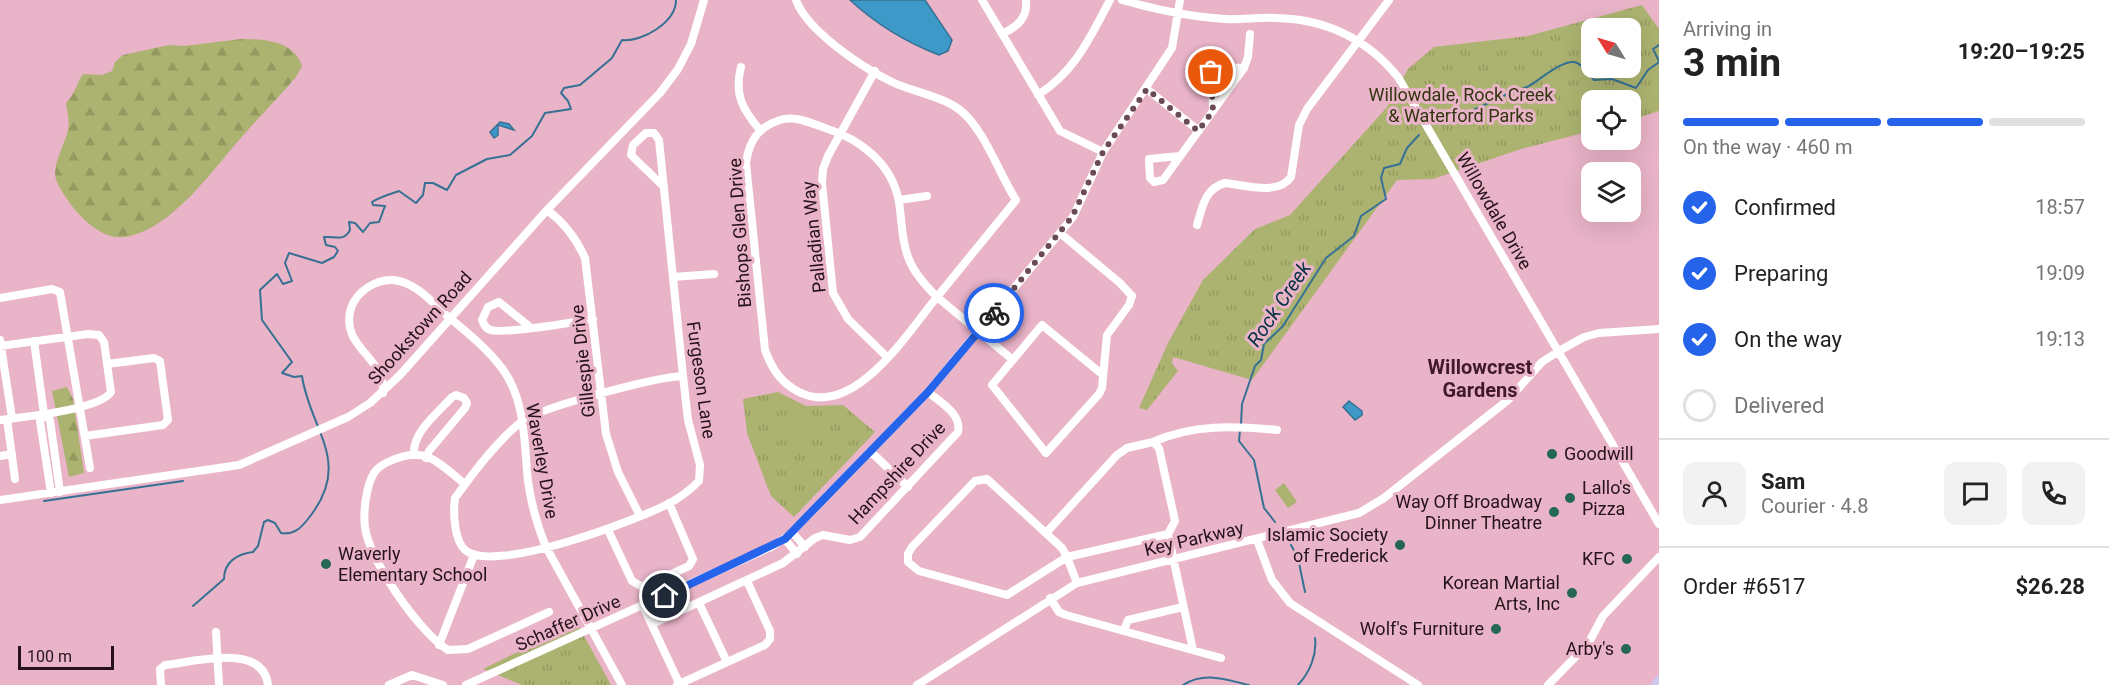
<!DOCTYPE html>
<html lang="en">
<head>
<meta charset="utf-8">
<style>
  body { margin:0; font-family:Roboto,sans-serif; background:#f2f2f2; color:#222; height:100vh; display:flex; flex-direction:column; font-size:22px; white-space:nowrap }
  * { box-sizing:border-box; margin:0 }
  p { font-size:20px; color:#767676 }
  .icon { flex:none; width:33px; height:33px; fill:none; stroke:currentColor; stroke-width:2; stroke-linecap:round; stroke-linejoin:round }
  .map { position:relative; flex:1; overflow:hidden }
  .panel { display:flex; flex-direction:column; background:#fff; width:450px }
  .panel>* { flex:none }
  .needle { width:39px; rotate:307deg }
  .controls { position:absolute; left:1581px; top:18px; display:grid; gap:12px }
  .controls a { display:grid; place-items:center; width:60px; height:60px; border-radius:12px; background:#fff; box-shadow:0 6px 24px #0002; font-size:30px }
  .scale { position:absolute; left:18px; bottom:15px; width:96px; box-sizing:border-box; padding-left:6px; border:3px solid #25121a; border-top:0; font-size:16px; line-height:21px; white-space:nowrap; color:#25121a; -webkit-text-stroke:4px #e9b3c8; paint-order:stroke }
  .pin { position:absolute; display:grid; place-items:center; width:51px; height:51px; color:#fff; margin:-26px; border:3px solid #fff; border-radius:50%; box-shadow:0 2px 6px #0007 }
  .courier { position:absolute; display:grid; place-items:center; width:60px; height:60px; margin:-30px; border:4px solid #2563eb; border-radius:50%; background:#fff; color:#222; box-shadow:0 2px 8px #0007 }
  .headline em { font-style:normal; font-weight:700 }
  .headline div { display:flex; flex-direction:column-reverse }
  .headline { display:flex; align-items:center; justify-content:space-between; height:102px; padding:0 24px }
  h1 { font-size:39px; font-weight:700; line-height:45px }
  .bar { display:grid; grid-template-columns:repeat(4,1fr); gap:9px 6px; align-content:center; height:72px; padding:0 24px }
  .bar i { height:8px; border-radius:4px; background:#e0e0e0 }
  .bar .on { background:#2563eb }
  .bar p { grid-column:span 4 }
  .line { display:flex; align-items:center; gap:15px; padding:0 24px; border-top:2px solid #e0e0e0 }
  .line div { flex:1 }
  .round { display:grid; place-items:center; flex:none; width:63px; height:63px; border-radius:12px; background:#f2f2f2 }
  ol { padding:0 24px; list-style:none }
  li { display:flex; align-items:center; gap:18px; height:66px }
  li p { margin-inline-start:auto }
  li .icon { padding:6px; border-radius:50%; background:#2563eb; color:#fff; stroke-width:4 }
  li:last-child { color:#767676 }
  li i { width:33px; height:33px; border:3px solid #e0e0e0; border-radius:50% }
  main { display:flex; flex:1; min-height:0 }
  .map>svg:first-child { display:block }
  .forest { fill:url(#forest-firs) }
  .park { fill:url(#park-tufts); fill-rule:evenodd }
  .pitch { fill:#acb370 }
  .water { fill:#3d9ac8; stroke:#367194; stroke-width:1.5 }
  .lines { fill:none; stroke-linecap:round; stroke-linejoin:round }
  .stream { stroke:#367194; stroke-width:2 }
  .minor { stroke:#fff; stroke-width:8 }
  .major { stroke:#d0c7f1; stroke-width:9 }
  .done { stroke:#6a4a57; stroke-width:6; stroke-dasharray:0 10.8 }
  .route { stroke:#2563eb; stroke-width:8 }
  .poi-dot { fill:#256756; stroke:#e9b3c8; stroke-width:2 }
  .labels { text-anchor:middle; stroke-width:6; stroke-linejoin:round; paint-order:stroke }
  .park-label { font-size:18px; fill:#323510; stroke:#e9b3c8 }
  .street-label { font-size:18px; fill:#25121a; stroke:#e9b3c8 }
  .poi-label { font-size:18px; fill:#25121a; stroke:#e9b3c8; text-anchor:end }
  .water-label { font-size:20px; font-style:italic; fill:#083245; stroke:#e9b3c8 }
  .neighbourhood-label { font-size:20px; font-weight:bold; fill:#42192b; stroke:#e9b3c8 }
</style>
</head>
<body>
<main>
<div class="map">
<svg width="1659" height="685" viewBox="0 0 1659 685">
  <defs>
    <pattern id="forest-firs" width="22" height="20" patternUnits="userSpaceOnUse" patternTransform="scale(1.5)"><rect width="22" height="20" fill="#acb370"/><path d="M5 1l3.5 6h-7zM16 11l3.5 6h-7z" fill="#949960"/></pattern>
    <pattern id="park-tufts" width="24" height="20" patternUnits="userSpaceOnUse" patternTransform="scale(1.5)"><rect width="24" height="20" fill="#acb370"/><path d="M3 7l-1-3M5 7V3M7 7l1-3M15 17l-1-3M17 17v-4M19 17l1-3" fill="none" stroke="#949960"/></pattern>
  </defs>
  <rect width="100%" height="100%" fill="#e9b3c8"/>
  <!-- forest -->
  <path class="forest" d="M241 39C262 39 294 40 302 66L296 77C280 96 263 113 247 131 216 165 173 230 125 237 96 241 68 205 57 182 50 167 65 145 68 130 70 121 67 111 66 103 76 93 76 84 83 74L102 75 112 71 115 62 123 55 169 45 184 46Z
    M67 387 73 399 84 473 69 477 52 391Z"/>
  <!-- park -->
  <path class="park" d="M1642 5 1659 29V111L1631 120 1630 100H1592L1591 131 1521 149 1433 179 1397 180 1252 380 1173 357 1172 363 1178 371 1147 410 1139 408 1168 343 1203 280 1255 229 1290 215 1387 107 1408 69 1434 47 1528 36ZM1592 28H1630V68H1592Z
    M778 392 806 406 843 405 875 432 794 517 771 496 747 433 743 399Z
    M577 623 611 685H522L483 669Z"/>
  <!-- pitch -->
  <path class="pitch" d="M791 423 818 424 817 439 791 438Z
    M1284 483 1297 502 1288 508 1275 490Z"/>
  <!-- water -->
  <path class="water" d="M850 0H925L952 40 948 51 939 55C905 42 877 25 850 0Z
    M500 122 509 124 514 130 498 125V135L494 138 490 132Z
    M1349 401 1362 411V415L1355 420 1343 407Z"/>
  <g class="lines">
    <!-- stream -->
    <path class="stream" d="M1659 45 1653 49 1659 61
      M1439 123C1463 117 1481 106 1503 96 1511 92 1521 90 1529 86 1540 80 1560 61 1574 62 1582 63 1588 74 1594 80L1612 79 1636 88 1648 70 1659 62
      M1241 424 1242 404 1255 366 1261 360 1264 344 1283 326 1326 258 1354 236 1361 216 1386 199 1381 178 1384 168 1400 164 1407 148 1419 135
      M1240 430 1239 441 1254 460 1264 508 1275 522
      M44 501 183 481
      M1291 545 1298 558 1305 592
      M193 606 224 579C224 562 237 554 253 552L258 546 264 522 268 520 275 523 281 533C294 535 301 528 308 519 354 462 310 431 302 376L294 377 282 373 292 362 262 320 260 290 277 274 283 284 292 281 285 263 289 253 322 263 334 257 338 251 335 247 326 245 324 237C335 236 344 242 350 230L349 222 355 223 363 232 370 223 379 222 385 206 373 205 372 202C380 197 390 194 399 191L416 203 423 195 425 183H433L447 190 456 175 487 159 510 155 532 136 545 113 571 109 568 101 561 93 564 88 580 85 612 58 622 40C643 42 676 22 676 0
      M1183 685C1205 671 1226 680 1249 685
      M1298 685C1310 672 1317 655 1315 638"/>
    <!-- minor -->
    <path class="minor" d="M796 0C807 31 863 68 892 82 913 92 942 96 960 110 985 130 999 174 1016 200L937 297C925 285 914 273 908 257 901 239 902 220 899 202 892 163 860 139 825 128 811 123 794 115 780 120 758 127 749 141 746 163L765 350C772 369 781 383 799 392 854 420 908 332 937 297L1013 360
      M982 0 1060 131 1103 152
      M1122 0C1157 10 1189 17 1225 19 1242 20 1259 17 1276 18 1326 19 1366 38 1398 77L1659 524
      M1002 34C1017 27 1028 18 1026 0
      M741 67C734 94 742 109 760 130
      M875 71 828 156 823 169 822 183 833 293 848 319 887 357
      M1147 89 1199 131
      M1038 95C1076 70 1089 39 1110 0
      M1213 111 1212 69 1217 67 1244 68
      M1180 156 1149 159 1150 178 1154 182 1163 180 1244 68 1248 57 1250 34
      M664 187 631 155 633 145 646 133H654L659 140 683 376 688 420 700 465 699 481C690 490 681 497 670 503 637 520 494 575 465 550 454 540 453 512 455 498 474 472 496 442 521 422 540 407 657 377 683 376
      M899 200 927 196
      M547 210C565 223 576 238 585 258L606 434 618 472 640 516
      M1197 225C1202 208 1205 188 1225 183 1245 185 1278 196 1291 177L1299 125 1307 109 1389 0
      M1060 233 1120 283 1132 296 1129 305 1107 335 1102 388 1099 394 1046 453 992 385 1042 325 1103 375
      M673 277 714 274
      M0 298 52 289 60 292 90 468
      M530 327 499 302 488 307 482 320C484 325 486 329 491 330 504 334 575 322 593 319
      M0 340 12 418
      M34 341 44 414 50 420 60 492
      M0 346 88 334 99 335 104 342 111 392C100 410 22 417 0 420
      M383 393C387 357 339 348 351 308 357 291 376 279 393 280 415 282 430 300 445 314 464 330 486 347 501 367 526 399 524 443 528 481 531 504 537 525 546 547L622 685
      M44 414 40 421 51 493
      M7 419 15 479
      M85 436 163 425 168 420 160 361 154 358 107 364
      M1153 442C1193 424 1234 426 1277 430
      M871 452 908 487
      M414 455C412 432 438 413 452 397L456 395 464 398 467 403 465 408 429 451 426 458
      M0 456 12 454
      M465 484C453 475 435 456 419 455 407 453 381 462 374 473 366 486 363 513 365 527 369 560 419 632 448 650L468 649 549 612
      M0 500 239 465 348 417 370 403 400 375 547 210 660 93 678 69 691 44 704 0
      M608 530 632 581 643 587 689 566 693 559 669 503
      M792 532 805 547
      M1046 533 1117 455 1127 448 1153 442 1159 448 1175 521 1168 534 1193 650
      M785 539 797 554
      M1257 540 1272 580 1290 603 1418 685
      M1077 583 1067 557 1007 595 919 571 908 562V554L912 547 975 481 987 479 1062 548 1067 557 1168 534
      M1050 598 1059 612 1066 615 1221 658
      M699 603 727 662
      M643 606 680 685
      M652 624 783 563 815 538 823 535 850 540 860 537 958 432C962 414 940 402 928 392
      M1124 630 1128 620 1183 607
      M216 632 219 685
      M439 645 474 555
      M161 685 160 669 165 665C194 662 263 642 268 685
      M389 685 412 675 443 685
      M466 685 773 546 788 536 928 392 1073 217 1103 152 1172 48 1180 0
      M677 685 765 645 770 639V631L747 581
      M917 685 1077 583 1359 513 1384 498 1508 400 1542 362 1559 351 1584 337 1599 333 1659 329
      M1548 685 1588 644 1603 616 1659 557"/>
    <!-- major -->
    <path class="major" d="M1655 685 1659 680"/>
  </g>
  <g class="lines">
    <!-- done -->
    <path class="done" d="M994 313 1072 217 1103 152 1147 89 1198 131 1213 111 1211 72"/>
    <!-- route -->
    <path class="route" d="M665 596 785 539 928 392 994 313"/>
  </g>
  <!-- markers -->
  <g class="poi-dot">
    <circle cx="1552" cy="454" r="6"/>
    <circle cx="1570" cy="498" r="6"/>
    <circle cx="1554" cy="512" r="6"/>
    <circle cx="1400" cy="545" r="6"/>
    <circle cx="1627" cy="559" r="6"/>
    <circle cx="326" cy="564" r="6"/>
    <circle cx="1572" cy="593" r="6"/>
    <circle cx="1496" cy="629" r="6"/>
    <circle cx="1626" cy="649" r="6"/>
  </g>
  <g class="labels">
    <!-- park labels -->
    <g class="park-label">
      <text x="1461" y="101">Willowdale, Rock Creek<tspan x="1461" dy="21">&amp; Waterford Parks</tspan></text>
    </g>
    <!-- street labels -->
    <g class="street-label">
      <text transform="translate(1494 211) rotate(60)" y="6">Willowdale Drive</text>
      <text transform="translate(740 233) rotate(-94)" y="6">Bishops Glen Drive</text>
      <text transform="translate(814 237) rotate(-96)" y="6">Palladian Way</text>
      <text transform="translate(420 328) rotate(-48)" y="6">Shookstown Road</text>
      <text transform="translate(583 361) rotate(-96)" y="6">Gillespie Drive</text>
      <text transform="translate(701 380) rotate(82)" y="6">Furgeson Lane</text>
      <text transform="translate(542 461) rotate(80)" y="6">Waverley Drive</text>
      <text transform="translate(897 473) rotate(-47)" y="6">Hampshire Drive</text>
      <text transform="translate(1194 539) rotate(-13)" y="6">Key Parkway</text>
      <text transform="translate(568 623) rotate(-24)" y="6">Schaffer Drive</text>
    </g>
    <!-- poi labels -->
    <g class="poi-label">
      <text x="1564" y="460" text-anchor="start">Goodwill</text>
      <text x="1582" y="494" text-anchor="start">Lallo's<tspan x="1582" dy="21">Pizza</tspan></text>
      <text x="1542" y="508">Way Off Broadway<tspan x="1542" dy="21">Dinner Theatre</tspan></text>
      <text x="1388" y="541">Islamic Society<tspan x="1388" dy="21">of Frederick</tspan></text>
      <text x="338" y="560" text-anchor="start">Waverly<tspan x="338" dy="21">Elementary School</tspan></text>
      <text x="1615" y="565">KFC</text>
      <text x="1560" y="589">Korean Martial<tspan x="1560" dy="21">Arts, Inc</tspan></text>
      <text x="1484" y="635">Wolf's Furniture</text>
      <text x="1614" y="655">Arby's</text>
    </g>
    <!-- water labels -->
    <g class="water-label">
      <text transform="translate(1279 304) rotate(-56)" y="7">Rock Creek</text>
    </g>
    <!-- neighbourhood labels -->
    <g class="neighbourhood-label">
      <text x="1480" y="374">Willowcrest<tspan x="1480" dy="23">Gardens</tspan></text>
    </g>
  </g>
</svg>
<div class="controls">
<a><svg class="needle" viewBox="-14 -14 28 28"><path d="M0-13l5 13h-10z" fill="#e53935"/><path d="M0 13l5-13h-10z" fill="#767676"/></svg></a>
<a><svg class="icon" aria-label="locate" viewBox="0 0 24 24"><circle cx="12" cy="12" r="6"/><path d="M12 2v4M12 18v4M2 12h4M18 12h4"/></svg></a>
<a><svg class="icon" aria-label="layers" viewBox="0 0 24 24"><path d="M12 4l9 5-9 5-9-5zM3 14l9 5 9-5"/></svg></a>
</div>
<div class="scale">100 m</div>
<div class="pin" style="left:1211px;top:72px;background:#ea580c"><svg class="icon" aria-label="bag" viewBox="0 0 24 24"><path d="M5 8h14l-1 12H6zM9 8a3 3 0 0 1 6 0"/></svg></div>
<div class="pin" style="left:665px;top:596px;background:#1f2937"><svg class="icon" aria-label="home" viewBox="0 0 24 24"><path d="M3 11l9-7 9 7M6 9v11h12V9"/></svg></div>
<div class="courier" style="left:994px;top:313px"><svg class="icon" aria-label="bike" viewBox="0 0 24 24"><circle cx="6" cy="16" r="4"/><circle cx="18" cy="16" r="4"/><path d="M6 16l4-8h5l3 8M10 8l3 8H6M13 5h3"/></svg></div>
</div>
<section class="panel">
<div class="headline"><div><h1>3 min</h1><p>Arriving in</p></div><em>19:20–19:25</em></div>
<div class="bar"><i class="on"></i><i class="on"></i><i class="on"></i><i></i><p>On the way · 460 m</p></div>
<ol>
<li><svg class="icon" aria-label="check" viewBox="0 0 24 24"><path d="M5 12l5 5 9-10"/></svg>Confirmed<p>18:57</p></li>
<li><svg class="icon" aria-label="check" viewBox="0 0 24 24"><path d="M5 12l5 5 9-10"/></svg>Preparing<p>19:09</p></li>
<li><svg class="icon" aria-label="check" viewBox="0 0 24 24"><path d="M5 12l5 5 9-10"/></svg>On the way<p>19:13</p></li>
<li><i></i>Delivered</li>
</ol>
<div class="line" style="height:108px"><a class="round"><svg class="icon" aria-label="person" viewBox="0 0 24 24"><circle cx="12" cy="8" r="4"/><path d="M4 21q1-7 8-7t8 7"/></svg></a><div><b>Sam</b><p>Courier · 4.8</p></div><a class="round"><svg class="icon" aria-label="chat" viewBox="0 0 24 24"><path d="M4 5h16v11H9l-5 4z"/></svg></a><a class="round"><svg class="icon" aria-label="phone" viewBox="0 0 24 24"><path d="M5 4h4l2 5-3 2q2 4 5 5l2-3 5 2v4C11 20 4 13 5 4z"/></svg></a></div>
<div class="line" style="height:78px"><div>Order #6517</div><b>$26.28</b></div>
</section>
</main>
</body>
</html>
